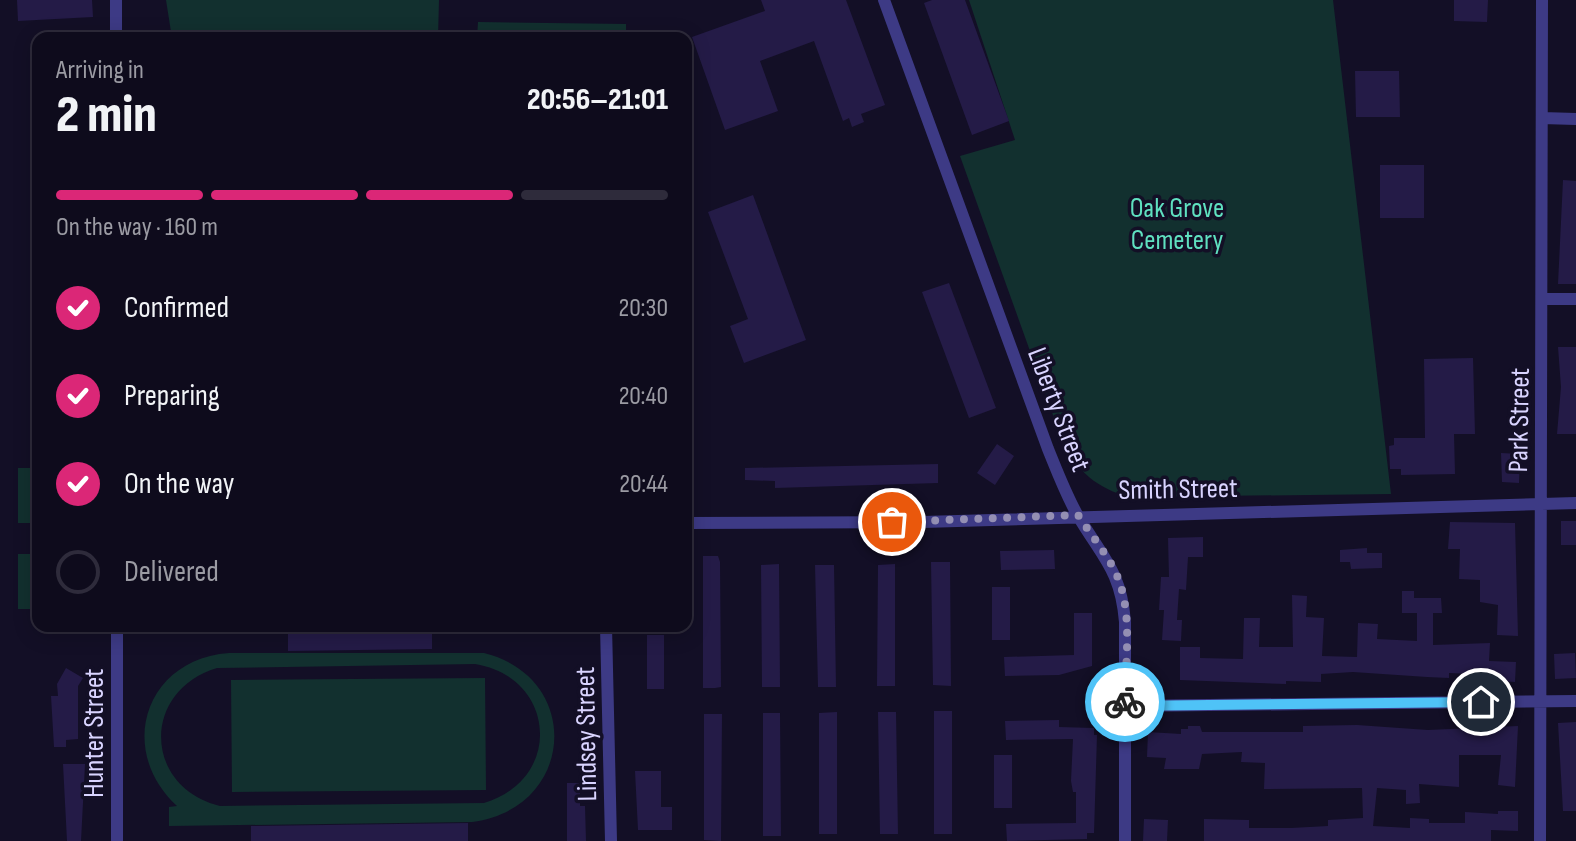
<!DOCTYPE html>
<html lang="en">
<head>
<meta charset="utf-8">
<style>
  body { margin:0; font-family:"Sofia Sans Condensed",sans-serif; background:#171425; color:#f1f3f6; height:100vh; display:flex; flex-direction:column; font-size:30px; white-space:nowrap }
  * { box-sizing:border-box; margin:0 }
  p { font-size:26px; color:#9b9ba3 }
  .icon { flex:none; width:44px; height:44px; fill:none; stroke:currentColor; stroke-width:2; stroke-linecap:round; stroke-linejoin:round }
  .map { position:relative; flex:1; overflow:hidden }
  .drawer { position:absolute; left:32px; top:32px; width:660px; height:600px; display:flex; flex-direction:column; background:#0e0b1c; border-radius:16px; box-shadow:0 4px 20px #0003,0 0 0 2px #2e2b3b }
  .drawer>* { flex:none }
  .pin { position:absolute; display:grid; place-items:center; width:68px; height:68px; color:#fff; margin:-34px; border:4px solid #fff; border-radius:50%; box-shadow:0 2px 8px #0007 }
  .courier { position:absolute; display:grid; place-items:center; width:80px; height:80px; margin:-40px; border:6px solid #4fc3f7; border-radius:50%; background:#fff; color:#222; box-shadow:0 2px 10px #0007 }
  .overview em { font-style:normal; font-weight:800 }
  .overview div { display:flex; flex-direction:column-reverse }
  .overview { display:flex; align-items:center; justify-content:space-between; height:136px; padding:0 24px }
  h1 { font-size:52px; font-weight:800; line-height:60px }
  .bar { display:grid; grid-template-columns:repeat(4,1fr); gap:12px 8px; align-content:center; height:96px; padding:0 24px }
  .bar i { height:10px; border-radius:6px; background:#2e2b3b }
  .bar .on { background:#db2777 }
  .bar p { grid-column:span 4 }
  ol { padding:0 24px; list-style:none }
  li { display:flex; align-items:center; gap:24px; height:88px }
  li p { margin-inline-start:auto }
  li .icon { padding:8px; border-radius:50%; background:#db2777; color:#fff; stroke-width:4 }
  li:last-child { color:#9b9ba3 }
  li i { width:44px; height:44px; border:4px solid #2e2b3b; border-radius:50% }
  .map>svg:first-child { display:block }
  .green { fill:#12302f; fill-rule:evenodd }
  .building { fill:#241b47 }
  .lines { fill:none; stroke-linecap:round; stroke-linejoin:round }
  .minor { stroke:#3d3a85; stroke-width:12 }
  .done { stroke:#948fb3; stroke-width:8; stroke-dasharray:0 14.4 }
  .route { stroke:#4fc3f7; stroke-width:10 }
  .labels { text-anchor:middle; stroke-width:7; stroke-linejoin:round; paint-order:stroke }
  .park-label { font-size:28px; fill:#5fe0c0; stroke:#130f26 }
  .street-label { font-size:28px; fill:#d9d4ff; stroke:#130f26 }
</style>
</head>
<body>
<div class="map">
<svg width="1576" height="841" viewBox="0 0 1576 841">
  <rect width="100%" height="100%" fill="#130f26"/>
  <!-- green -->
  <path class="green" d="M166 0H439L438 38H172Z
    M969 0H1333L1391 494 1129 497C1097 488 1078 472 1063 443L960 156 1015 140Z
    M478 22 626 24V38H477Z
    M18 468H38V523H18Z
    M18 554H38V609H18Z
    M484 653C584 678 575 809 472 822L169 826V807L177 806C116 750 145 659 229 653ZM475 664C556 677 564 779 484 803L220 806C143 787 141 691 217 668Z
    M485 678 486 790 232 792 231 680Z"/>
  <!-- building -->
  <path class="building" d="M17 0H92L93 17 18 21Z
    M761 0H846L885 105 861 114 864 122 852 127 849 118 843 121 814 41 760 61 778 111 725 130 692 37 765 11Z
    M932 0H965L1009 121 972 135 924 3Z
    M1454 0H1488L1487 22 1454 21Z
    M1355 71H1399L1400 117H1356Z
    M1380 165H1424V218H1380Z
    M1563 180 1576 181V284H1558Z
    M753 195 806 340 744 363 730 326 748 319 708 212Z
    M949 283 996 408 969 418 922 292Z
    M1558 347H1576V434H1557L1561 387Z
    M1473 358 1475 434H1454L1455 474 1401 475V469H1390L1389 446 1394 445V438H1425L1424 359Z
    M997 444 1014 456 995 485 977 473Z
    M1501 453 1520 454 1519 483 1502 482Z
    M938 464V483L775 488V481L745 480V468Z
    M1561 521H1576V545H1561Z
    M1450 522 1515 523 1518 636 1497 635 1498 605 1480 602V580L1459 579 1460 549H1448Z
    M1203 537V557H1188L1186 590 1179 589 1177 620H1182L1181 641 1162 640 1164 610H1159L1161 577H1169L1168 538Z
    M1367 548V553H1382V568L1351 569 1350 562H1340V550Z
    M1054 550 1055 569 1001 570 1000 551Z
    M703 556H718L720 562 721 687 715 688H703Z
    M931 562H950L951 686 933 685Z
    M779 564 780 687H762L761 565Z
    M895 564V686H877L878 565Z
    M815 565H834L836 687H818Z
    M992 587H1010V640H992Z
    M1402 591H1414V598H1441L1442 613H1433V645L1490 643 1489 661 1516 662 1515 682 1498 681 1499 675 1449 673V678L1427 677 1353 672 1321 674V682L1286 681V684L1180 680V647H1200V658L1243 659 1244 618H1260L1259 647H1293L1292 595 1307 596 1306 617 1324 618 1322 656 1357 657 1358 623 1378 624 1377 639 1417 641V613H1402Z
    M1074 613H1092V666L1059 675 1005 676 1004 657 1074 655Z
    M432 627V649L288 651V628Z
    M647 635H664V689H647Z
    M1575 653 1576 678 1555 679 1554 654Z
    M66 668 83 678 78 686V739L66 740V747H54L51 696H58L57 684Z
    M934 711H952V834H934Z
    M837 712V834H819V713Z
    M878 712H896L898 834H880Z
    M763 713H780L781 836H763Z
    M704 714H722L721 841 704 840Z
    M1059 720V727L1094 728V735H1097L1094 833H1087V839L1007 841 1006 824 1076 823V792H1073L1071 781 1073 739 1006 740 1005 721Z
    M1576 722V811H1563L1558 723Z
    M1357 725 1428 730 1518 726 1515 787 1498 785 1501 755H1459V787L1419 784 1420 803 1406 804V790L1377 788 1373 826 1410 828V818L1429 819V823H1465V812L1498 814V811H1518V831L1491 830V841H1204V819L1249 820V828H1291L1328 826V820L1363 818 1362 788 1264 789 1265 763 1241 762 1242 752 1202 754 1199 769H1164L1166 758 1147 757 1148 732 1181 734V729H1188V726H1200L1202 732H1303V726Z
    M994 755H1012V808H994Z
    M63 764H85L81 841H67Z
    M635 771H661V807H672V830H638Z
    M567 783H580V806H585L586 841H567Z
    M1144 819 1168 820 1167 841H1143Z
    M468 823V841H251V826Z"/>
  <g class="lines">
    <!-- minor -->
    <path class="minor" d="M116 0V38
      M884 0 1048 449C1057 471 1066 495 1078 516 1103 558 1121 571 1125 622V841
      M1542 118 1576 119
      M1543 299H1576
      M686 523 923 522 1576 503
      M606 626 611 841
      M1125 706 1576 701
      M117 841V626
      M1540 841 1542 0"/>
  </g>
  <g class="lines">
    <!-- done -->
    <path class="done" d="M892 522 1078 515C1091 535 1109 556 1118 578 1133 616 1125 663 1125 702"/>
    <!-- route -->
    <path class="route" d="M1125 702V706L1481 702"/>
  </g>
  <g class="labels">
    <!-- park labels -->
    <g class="park-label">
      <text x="1177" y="217">Oak Grove<tspan x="1177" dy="32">Cemetery</tspan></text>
    </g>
    <!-- street labels -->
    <g class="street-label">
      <text transform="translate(1060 409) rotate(69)" y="10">Liberty Street</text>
      <text transform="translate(1518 420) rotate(-89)" y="10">Park Street</text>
      <text transform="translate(1178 488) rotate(-1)" y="10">Smith Street</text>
      <text transform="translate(93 733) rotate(-90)" y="10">Hunter Street</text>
      <text transform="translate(585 734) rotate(-91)" y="10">Lindsey Street</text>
    </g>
  </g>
</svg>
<div class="pin" style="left:892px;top:522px;background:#ea580c"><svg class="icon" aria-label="bag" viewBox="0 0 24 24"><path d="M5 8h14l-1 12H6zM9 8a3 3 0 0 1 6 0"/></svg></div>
<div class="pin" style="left:1481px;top:702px;background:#1f2937"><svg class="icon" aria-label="home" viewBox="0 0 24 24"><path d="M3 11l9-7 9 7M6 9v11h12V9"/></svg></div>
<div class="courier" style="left:1125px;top:702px"><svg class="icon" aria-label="bike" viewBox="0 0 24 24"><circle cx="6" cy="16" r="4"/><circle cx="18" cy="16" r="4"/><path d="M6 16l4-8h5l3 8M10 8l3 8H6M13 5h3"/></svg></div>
<section class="drawer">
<div class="overview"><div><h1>2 min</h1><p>Arriving in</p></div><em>20:56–21:01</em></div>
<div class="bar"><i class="on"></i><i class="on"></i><i class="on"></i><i></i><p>On the way · 160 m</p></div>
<ol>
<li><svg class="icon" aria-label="check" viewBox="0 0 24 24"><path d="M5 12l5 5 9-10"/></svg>Confirmed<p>20:30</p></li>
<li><svg class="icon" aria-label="check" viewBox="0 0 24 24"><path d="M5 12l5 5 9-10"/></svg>Preparing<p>20:40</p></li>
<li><svg class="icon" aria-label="check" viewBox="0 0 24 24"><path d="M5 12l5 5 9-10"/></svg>On the way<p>20:44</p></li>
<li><i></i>Delivered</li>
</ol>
</section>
</div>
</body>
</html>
